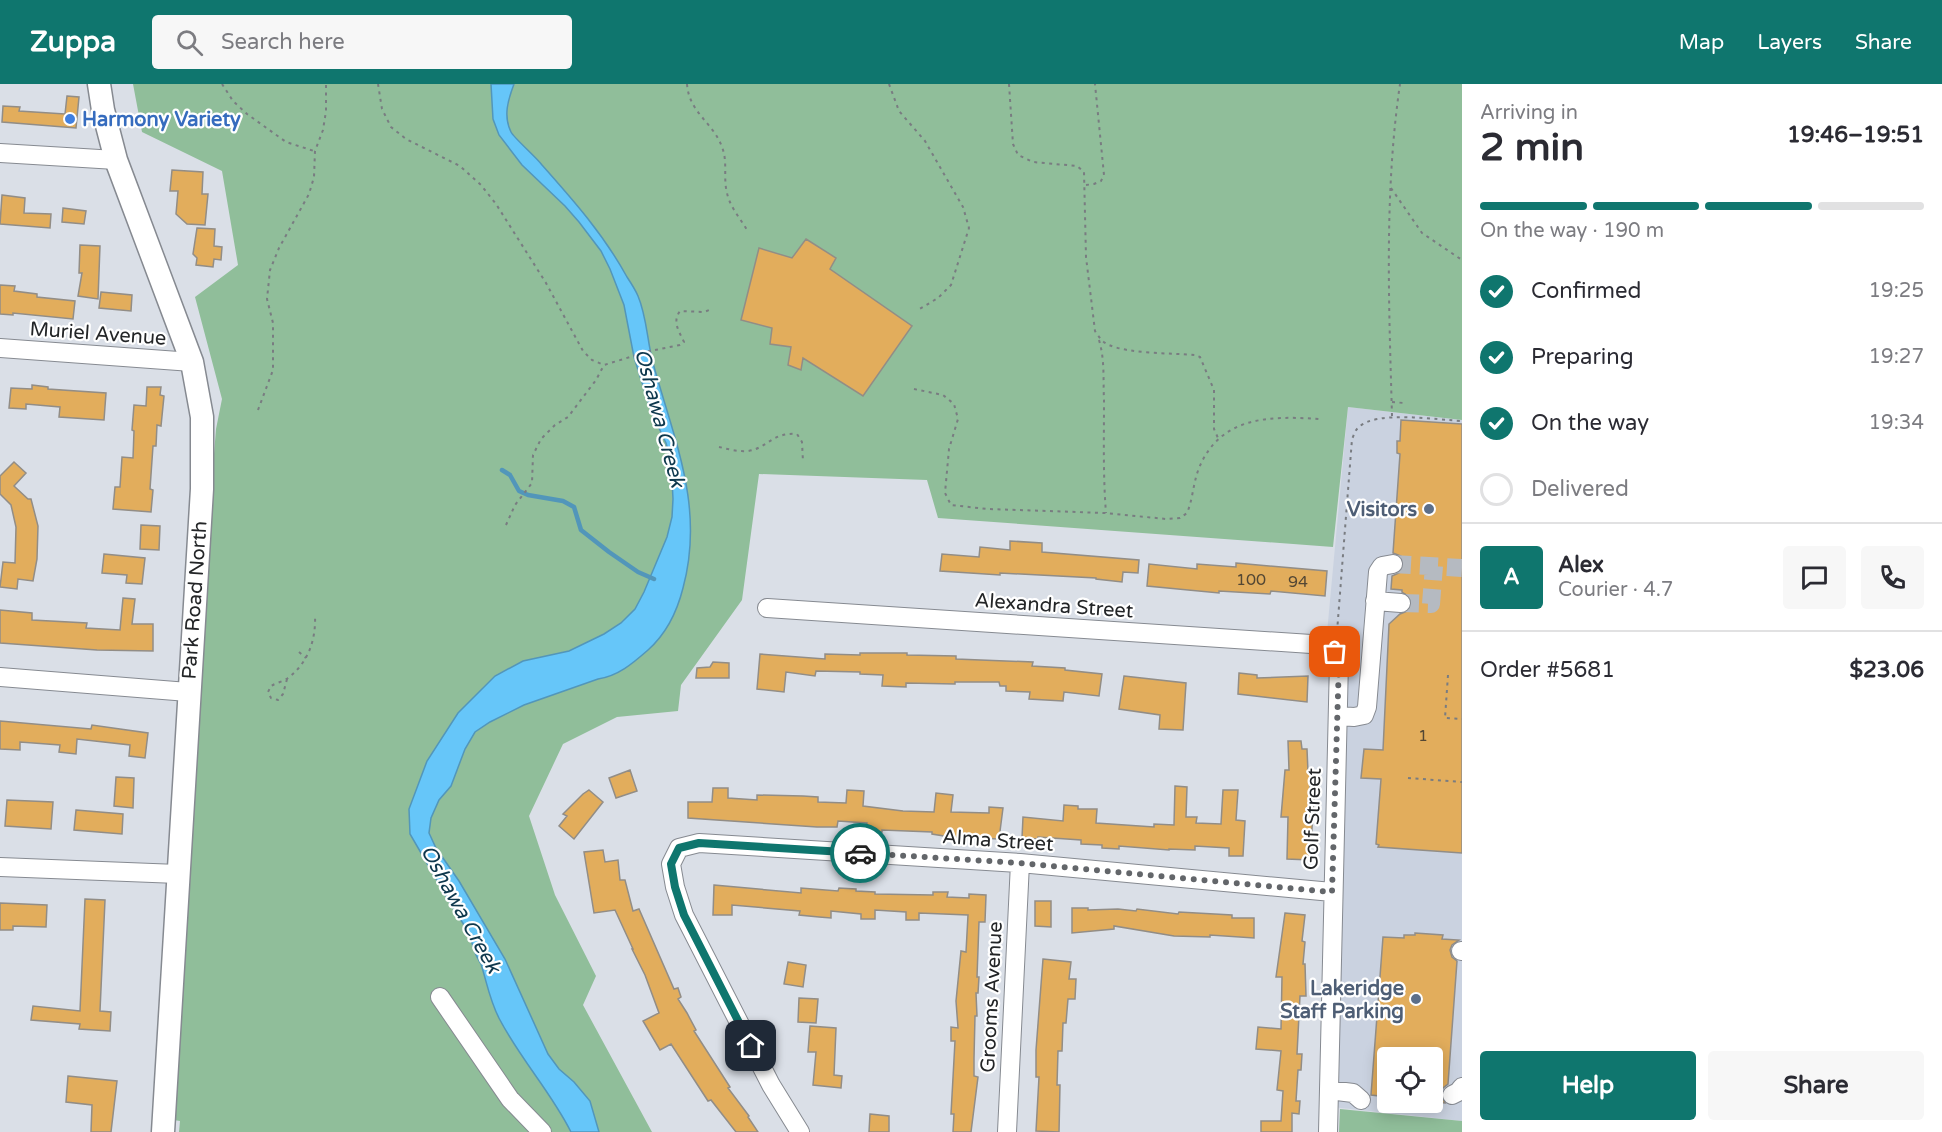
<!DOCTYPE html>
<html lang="en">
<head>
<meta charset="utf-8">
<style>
  body { margin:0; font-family:"Varela Round",sans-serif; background:#f7f7f7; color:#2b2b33; height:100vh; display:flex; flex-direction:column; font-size:22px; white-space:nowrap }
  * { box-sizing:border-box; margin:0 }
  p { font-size:20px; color:#7c7c81 }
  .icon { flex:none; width:33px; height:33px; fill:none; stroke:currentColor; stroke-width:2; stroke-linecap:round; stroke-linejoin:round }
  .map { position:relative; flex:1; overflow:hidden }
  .details { display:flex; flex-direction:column; background:#fff; width:480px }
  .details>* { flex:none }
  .controls { position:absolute; left:1377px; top:963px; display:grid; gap:12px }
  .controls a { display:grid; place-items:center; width:66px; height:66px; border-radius:6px; background:#fff; box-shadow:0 3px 15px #0003; font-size:30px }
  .pin { position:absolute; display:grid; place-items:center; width:51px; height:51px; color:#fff; margin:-26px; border-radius:12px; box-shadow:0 3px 9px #0006 }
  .courier { position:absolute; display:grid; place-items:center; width:60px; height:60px; margin:-30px; border:4px solid #0f766e; border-radius:50%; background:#fff; color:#222; box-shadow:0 2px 8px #0007 }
  .head em { font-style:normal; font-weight:700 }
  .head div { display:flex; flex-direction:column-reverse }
  .head { display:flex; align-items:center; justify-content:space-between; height:102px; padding:0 18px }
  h1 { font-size:39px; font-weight:700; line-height:45px }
  .bar { display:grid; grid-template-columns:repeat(4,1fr); gap:9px 6px; align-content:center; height:72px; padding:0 18px }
  .bar i { height:8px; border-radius:4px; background:#e1e1e2 }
  .bar .on { background:#0f766e }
  .bar p { grid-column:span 4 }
  .line { display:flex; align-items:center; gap:15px; padding:0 18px; border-top:2px solid #e1e1e2 }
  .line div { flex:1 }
  .round { display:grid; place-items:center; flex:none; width:63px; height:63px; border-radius:6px; background:#f7f7f7 }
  ol { padding:0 18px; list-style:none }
  li { display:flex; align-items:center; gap:18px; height:66px }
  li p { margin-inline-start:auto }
  li .icon { padding:6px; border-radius:50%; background:#0f766e; color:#fff; stroke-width:4 }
  li:last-child { color:#7c7c81 }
  li i { width:33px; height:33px; border:3px solid #e1e1e2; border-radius:50% }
  .action { display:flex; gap:12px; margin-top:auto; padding:12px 18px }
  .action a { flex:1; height:69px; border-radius:6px; background:#0f766e; color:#fff; font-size:24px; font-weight:700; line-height:69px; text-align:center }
  .action a+a { background:#f7f7f7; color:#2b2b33 }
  header { display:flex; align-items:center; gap:36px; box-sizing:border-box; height:84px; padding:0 30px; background:#0f766e; color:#fff }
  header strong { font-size:28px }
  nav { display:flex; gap:33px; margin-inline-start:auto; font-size:21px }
  .search { width:420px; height:54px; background:#f7f7f7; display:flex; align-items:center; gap:15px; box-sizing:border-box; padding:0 21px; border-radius:6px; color:#7c7c81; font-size:22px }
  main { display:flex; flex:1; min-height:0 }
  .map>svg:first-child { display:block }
  .built { fill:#cad2e0; fill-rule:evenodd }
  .green { fill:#90be9a }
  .water { fill:#66c6f9; stroke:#5296ba; stroke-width:1.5 }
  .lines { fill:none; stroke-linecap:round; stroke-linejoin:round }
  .stream { stroke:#5296ba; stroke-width:4.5 }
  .building { fill:#e2ad5c; stroke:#928d86; stroke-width:1.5 }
  .minor-tunnel { stroke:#b5bac1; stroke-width:18; stroke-dasharray:18 9; stroke-linecap:butt }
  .minor-casing { stroke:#868a91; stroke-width:20 }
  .major-casing { stroke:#868a91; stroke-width:25 }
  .path { stroke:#797c81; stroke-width:2; stroke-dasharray:3 4.5; stroke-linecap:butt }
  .minor { stroke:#fff; stroke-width:18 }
  .major { stroke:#fff; stroke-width:22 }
  .done { stroke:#63666a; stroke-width:6; stroke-dasharray:0 10.8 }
  .route { stroke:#0f766e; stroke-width:8 }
  .shop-dot { fill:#3f7fe0; stroke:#fff; stroke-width:2 }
  .service-dot { fill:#5c6f8a; stroke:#fff; stroke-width:2 }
  .labels { text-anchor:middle; stroke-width:4.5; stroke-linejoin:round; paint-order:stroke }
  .number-label { font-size:16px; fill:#534734 }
  .shop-label { font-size:20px; font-weight:bold; fill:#366cbe; stroke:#fff; text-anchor:start }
  .street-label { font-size:20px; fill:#232527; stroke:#fff }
  .service-label { font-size:20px; font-weight:bold; fill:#4e5e75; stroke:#fff; text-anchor:end }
  .water-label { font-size:21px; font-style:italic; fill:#0e384d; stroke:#fff }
</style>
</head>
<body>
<header>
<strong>Zuppa</strong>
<div class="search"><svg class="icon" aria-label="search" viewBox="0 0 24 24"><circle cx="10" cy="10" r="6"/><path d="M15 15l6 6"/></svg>Search here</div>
<nav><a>Map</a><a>Layers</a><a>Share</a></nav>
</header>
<main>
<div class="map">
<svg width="1462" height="1048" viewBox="0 0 1462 1048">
  <rect width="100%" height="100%" fill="#dadfe7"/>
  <!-- built -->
  <path class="built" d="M1348 323 1462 336V1037L1332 1023 1348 578 1327 549ZM1388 974H1432V1018H1388Z"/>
  <!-- green -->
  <path class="green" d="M133 0H1462V336L1348 323 1333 463 938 434 927 396 759 390 742 516 681 601 678 627 617 633 563 660 529 732 555 811 596 892 583 921 652 1048H179L180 1037 161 1034 216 345 222 315 195 213 238 181 222 87 142 48Z
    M1340 1025 1462 1037V1048H1339Z"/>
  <!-- water -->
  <path class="water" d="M491 0H514C508 16 503 32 511 48 514 54 536 73 542 81 574 117 604 151 627 193 631 199 635 205 638 212 647 233 647 257 653 279 674 356 705 423 683 504 677 528 666 550 648 566 632 580 618 592 598 595L524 621 490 638 475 648 465 665 451 702 439 716 431 734 429 749 436 764 459 797 505 875 548 970 559 985 574 998 590 1017 599 1048H571C551 1008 521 976 500 936 490 918 487 899 481 880 479 876 476 872 475 868 470 853 467 843 457 831L410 750 409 725 427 677 458 629 495 592 523 577 569 567 604 550 621 539 635 525 644 508 667 453 672 433 673 415 671 377 666 359 651 327 634 273 624 221 610 185 601 167 579 138 565 122 522 81 499 51 493 35Z"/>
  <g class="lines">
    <!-- stream -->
    <path class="stream" d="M502 386 510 391 519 407 528 411 563 417 574 423 581 446 609 468 638 488 654 495"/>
  </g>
  <!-- building -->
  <path class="building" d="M67 12 79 13 76 44 2 38 3 22 20 23 19 27 65 30Z
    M172 86 203 88 202 110H208L205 141 187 140 176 130 178 107H170Z
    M2 111 25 114 24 129 51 130 50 144 0 140Z
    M63 124 86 127 84 140 62 138Z
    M197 144 215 145 214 162 222 163 221 176 214 175 213 183 196 181 197 174 193 170Z
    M806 155 836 174 830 185 912 242 863 312 803 274 801 286 788 281 791 263 770 260 772 244 741 236 759 164 792 174Z
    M80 161 100 162 98 215 78 212 82 189H79Z
    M0 201 15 202 14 207 37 210V213L75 217 73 235 13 229V231L0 230Z
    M101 208 132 211 131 227 99 224Z
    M32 301 48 303V305L106 309 104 336 59 333 60 323 26 320V325L9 324 11 304 32 305Z
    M147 303H161L160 311 164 312 161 342 157 341 156 362H153L150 405 153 406 151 428 113 425 115 403H120L122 373 133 374 134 347 132 346 134 321 146 322Z
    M1401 336 1462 340V769L1378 763 1379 761 1376 760 1381 695 1361 694 1364 665 1383 666 1389 540 1400 530 1410 526 1412 520 1411 514 1402 508V506L1391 505 1392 492 1401 488 1404 479 1401 472 1393 469 1400 370 1397 369V357H1400Z
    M14 378 26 389 14 402 28 415H31L38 442 37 475 33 497 18 495 17 505 0 503 3 478 15 479 16 443 11 421 0 410V392Z
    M141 441 160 442 159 466 140 465Z
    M1010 457 1042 459V468L1139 476 1138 489 1123 488 1122 498 1096 495V494L1000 489V491L940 487 942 470 979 473 980 463 1010 466Z
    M104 470 145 474 142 500 126 499 127 491 102 489Z
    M1236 479 1327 487 1325 512 1271 507 1270 510 1219 507V509L1147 502 1149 480 1197 485V480L1236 483Z
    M123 514 135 515 132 540H153V567L97 566 0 559V526L32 529V536L87 539 86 544 120 546Z
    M860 569H907V571L956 572V575L1033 578 1032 582 1065 584V586L1102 590 1099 612 1064 608 1063 617 1029 615 1030 608 1006 607V602H1000L999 598H955V600L906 599V603L882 602 883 591 860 590V588L816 587 815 592 786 588 784 608 757 605 760 570 825 575V570L860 571Z
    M713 578 729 579V594H696L697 584 710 583Z
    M1239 589 1257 591V594L1308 592 1307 618 1238 610Z
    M1124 592 1186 599 1183 646 1159 645 1160 631 1119 625Z
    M0 637 91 645 92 641 148 649 145 674 129 672 130 661 77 655 76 670 59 668 60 661 20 658V666L0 665Z
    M1288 657H1301L1302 665H1307L1308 688H1311L1309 713H1314L1310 776 1287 775 1288 733H1281L1285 686H1289Z
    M630 686 637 707 616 714 609 694Z
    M116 693 134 694 133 724 114 722Z
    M1175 702 1187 703 1186 733H1197L1196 739 1221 740 1223 706H1238L1236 736 1245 737 1243 772H1229V764L1195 762V766L1169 765V766L1119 762V765L1102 764V761L1081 760V756L1038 753V755L1022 754 1023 733 1063 737 1064 721 1078 722V725H1097L1096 739 1154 743V740L1174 741Z
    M713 704H728V714L757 716V711L803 712 818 713V718L846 719 847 706 864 707 863 722 903 727 934 728 936 709 953 711 951 728 989 729V723L1003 724 999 755 950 753 932 750V748L882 746V748L866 747 867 739 838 737 837 743H817L688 734V718H712Z
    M589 706 603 718 574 755 559 742 567 732 563 730 583 710Z
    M7 716 53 718 51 745 5 742Z
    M76 726 123 730 122 750 74 746Z
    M603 766 605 778 618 776 620 796H625L633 827 639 825 674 905 678 904 681 913 678 915 687 929 696 946 694 947 730 1003 728 1004 749 1032 748 1033 758 1048H736L711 1016 708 1017 671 960 660 966 643 937 659 929 645 891 632 865H633L615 826 594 829 584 768Z
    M714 801 801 809V804L838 807 839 804 856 805V807L875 808V810L933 811V808H948L947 813 969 814V810L986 811 985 838H979L977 893H979L978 909H976L977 932H975L974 974V992L978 993 971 1048H953L954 1030H951L955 957H951V943L958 944 956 917 961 867 966 868 968 831 919 829V836H906V828L875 826V835H861V830L831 827V834L819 833 799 831 800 827 732 821V831H713Z
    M85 815 105 816 100 927 111 928 110 947 79 945 80 940 31 936 33 922 80 927Z
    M1035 817H1051V843L1035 842Z
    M0 819 47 821 46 843 13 842V846H0Z
    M1072 824H1088V826L1118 825 1136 827 1137 825 1178 830 1179 828 1232 831V834H1254V854L1210 851V853L1174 852 1114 842V845L1072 849Z
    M1285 829 1305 831 1302 857 1305 858 1303 880H1305L1306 912H1300L1297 970H1302L1301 986H1298L1296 1017H1300L1299 1030 1292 1029V1048H1261V1037H1281L1283 1007 1277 1006 1281 967 1256 965 1258 943 1281 945 1282 893H1276Z
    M1415 849 1443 851 1442 855 1459 856 1452 861 1450 866 1452 873 1457 877 1448 1000 1443 1004 1441 1010 1445 1019 1432 1018V974H1388V1013L1371 1011 1383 853 1404 854V851H1415Z
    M1043 875 1071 878 1069 895H1076L1075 915H1068L1066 939H1063L1062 967H1058L1057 1001H1060L1059 1048 1036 1047 1039 993H1036V966Z
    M788 878 806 881 803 903 784 900Z
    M799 914 818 915 816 939 798 938Z
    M810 942 836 944 834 991 842 992 841 1004 813 1001 816 968H808Z
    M68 992 117 997 111 1048H91L92 1021 66 1018Z
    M870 1030 889 1032V1048H869Z"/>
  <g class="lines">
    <!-- minor-tunnel -->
    <path class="minor-tunnel" d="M1393 480 1462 484
      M1401 519 1431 520 1434 482"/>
    <defs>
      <path id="minor" d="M0 69 116 76
        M0 264 192 278
        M1375 517 1401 519
        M767 524 1326 561 1332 564 1339 577 1328 1048
        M0 593 188 608
        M1338 632 1354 633 1364 631 1367 623 1378 488 1382 482 1393 480
        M0 783 178 790
        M1461 867H1462
        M440 913 510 1015 542 1048
        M1329 1006 1353 1009 1361 1016
        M1452 1011 1458 1008 1462 1003
        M800 1048 771 1001 684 831 675 803 671 780 679 764 699 759 1020 779 1332 808
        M1007 1048 1020 779"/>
      <path id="major" d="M99 0 103 26 116 76 192 278 202 333V405L163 1048"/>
    </defs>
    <!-- minor casing -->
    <use href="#minor" class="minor-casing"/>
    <!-- major casing -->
    <use href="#major" class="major-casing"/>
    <!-- path -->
    <path class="path" d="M222 0 233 17 247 30 286 58 314 67
      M378 0 382 25 391 43 406 55 460 82 481 101 496 120 546 199 583 267 592 276 604 281
      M687 0C689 29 713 38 722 63 728 78 723 94 727 109 730 123 740 134 747 146
      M889 0 899 27 925 57 963 123 969 144 951 201 938 214 918 226
      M1009 0 1013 60 1018 71 1033 78 1077 82 1084 88 1086 173 1095 247C1099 253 1102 258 1109 261 1130 270 1171 269 1195 271L1200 273 1214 306V345L1218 354
      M1086 101 1094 100 1101 97 1104 91 1095 0
      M1391 104 1422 149 1462 176
      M1099 256C1105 276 1103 296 1104 316 1104 354 1103 392 1106 429
      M655 266 680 261 684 258C679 247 672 238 680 227L704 228 712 225
      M914 305 943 311 954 320 958 335 949 365 945 409 951 421 987 425 1106 429 1166 435 1180 434 1187 429C1193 415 1193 399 1199 384 1221 331 1271 332 1320 335
      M1392 318 1404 319
      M258 326 273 286V239L267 215 270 186 279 164 309 110 314 93 315 67 323 46 326 27V0
      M1392 332C1389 222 1384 110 1400 0
      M719 363C728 365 738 368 748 367 768 364 772 348 797 350L802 358 803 378
      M506 441 515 421 532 399 533 371 541 355 555 341 568 333 596 296 604 281 653 266
      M1337 548 1352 355C1354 351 1355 346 1359 343 1376 326 1438 336 1462 337
      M299 568 306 574
      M1448 591 1445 634 1462 635
      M287 595 283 610 278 616 271 614 268 608 271 602C276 599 284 597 288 594 309 578 316 555 315 531
      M1408 694 1462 698"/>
    <!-- minor -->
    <use href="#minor" class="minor"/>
    <!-- major -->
    <use href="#major" class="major"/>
  </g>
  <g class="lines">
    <!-- done -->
    <path class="done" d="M860 769 1020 779 1332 808 1339 577 1335 568"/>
    <!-- route -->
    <path class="route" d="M751 962 684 831 675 803 671 780 679 764 699 759 860 769"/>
  </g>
  <!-- markers -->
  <circle class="shop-dot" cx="70" cy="35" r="6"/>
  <g class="service-dot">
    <circle cx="1429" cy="425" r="6"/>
    <circle cx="1416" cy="915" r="6"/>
  </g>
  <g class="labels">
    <!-- number labels -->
    <g class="number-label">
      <text x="1251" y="501">100</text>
      <text x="1298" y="503">94</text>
      <text x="1423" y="657">1</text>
    </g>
    <!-- shop labels -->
    <g class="shop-label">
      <text x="82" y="42">Harmony Variety</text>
    </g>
    <!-- street labels -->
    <g class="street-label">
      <text transform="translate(98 249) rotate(4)" y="7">Muriel Avenue</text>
      <text transform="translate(194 516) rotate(-86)" y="7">Park Road North</text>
      <text transform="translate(1054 521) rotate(4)" y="7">Alexandra Street</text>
      <text transform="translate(1312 735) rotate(-88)" y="7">Golf Street</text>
      <text transform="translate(998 756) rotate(4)" y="7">Alma Street</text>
      <text transform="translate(991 913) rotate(-87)" y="7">Grooms Avenue</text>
    </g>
    <!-- service labels -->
    <g class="service-label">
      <text x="1417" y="432">Visitors</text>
      <text x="1404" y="911">Lakeridge<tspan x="1404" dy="23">Staff Parking</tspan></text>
    </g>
    <!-- water labels -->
    <g class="water-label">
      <text transform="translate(660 334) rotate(75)" y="7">Oshawa Creek</text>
      <text transform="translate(461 825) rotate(61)" y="7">Oshawa Creek</text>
    </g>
  </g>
</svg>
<div class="controls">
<a><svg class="icon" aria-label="locate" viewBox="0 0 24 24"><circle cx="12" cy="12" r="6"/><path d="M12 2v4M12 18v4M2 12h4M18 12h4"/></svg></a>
</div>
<div class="pin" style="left:1335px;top:568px;background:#ea580c"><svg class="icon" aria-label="bag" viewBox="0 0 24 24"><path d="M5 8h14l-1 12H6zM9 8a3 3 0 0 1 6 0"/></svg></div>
<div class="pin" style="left:751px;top:962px;background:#1f2937"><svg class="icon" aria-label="home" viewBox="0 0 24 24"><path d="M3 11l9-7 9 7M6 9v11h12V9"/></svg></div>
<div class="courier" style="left:860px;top:769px"><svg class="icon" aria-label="car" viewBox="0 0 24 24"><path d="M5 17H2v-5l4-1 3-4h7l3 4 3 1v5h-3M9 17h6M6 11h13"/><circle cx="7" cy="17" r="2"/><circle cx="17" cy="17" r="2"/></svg></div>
</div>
<section class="details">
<div class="head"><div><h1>2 min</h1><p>Arriving in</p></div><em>19:46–19:51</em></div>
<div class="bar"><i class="on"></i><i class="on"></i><i class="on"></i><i></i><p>On the way · 190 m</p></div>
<ol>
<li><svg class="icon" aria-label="check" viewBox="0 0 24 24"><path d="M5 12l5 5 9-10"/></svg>Confirmed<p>19:25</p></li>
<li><svg class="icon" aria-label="check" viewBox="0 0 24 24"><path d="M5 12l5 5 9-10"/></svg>Preparing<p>19:27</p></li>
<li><svg class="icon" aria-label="check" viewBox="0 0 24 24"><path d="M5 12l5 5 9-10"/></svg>On the way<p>19:34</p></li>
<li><i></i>Delivered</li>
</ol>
<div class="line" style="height:108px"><b class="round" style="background:#0f766e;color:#fff">A</b><div><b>Alex</b><p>Courier · 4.7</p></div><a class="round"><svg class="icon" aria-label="chat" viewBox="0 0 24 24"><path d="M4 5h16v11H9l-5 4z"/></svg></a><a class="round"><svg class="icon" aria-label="phone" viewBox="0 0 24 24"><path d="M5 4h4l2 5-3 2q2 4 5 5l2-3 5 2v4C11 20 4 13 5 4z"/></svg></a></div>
<div class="line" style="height:78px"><div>Order #5681</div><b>$23.06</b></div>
<div class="action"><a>Help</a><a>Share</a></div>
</section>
</main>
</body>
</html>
